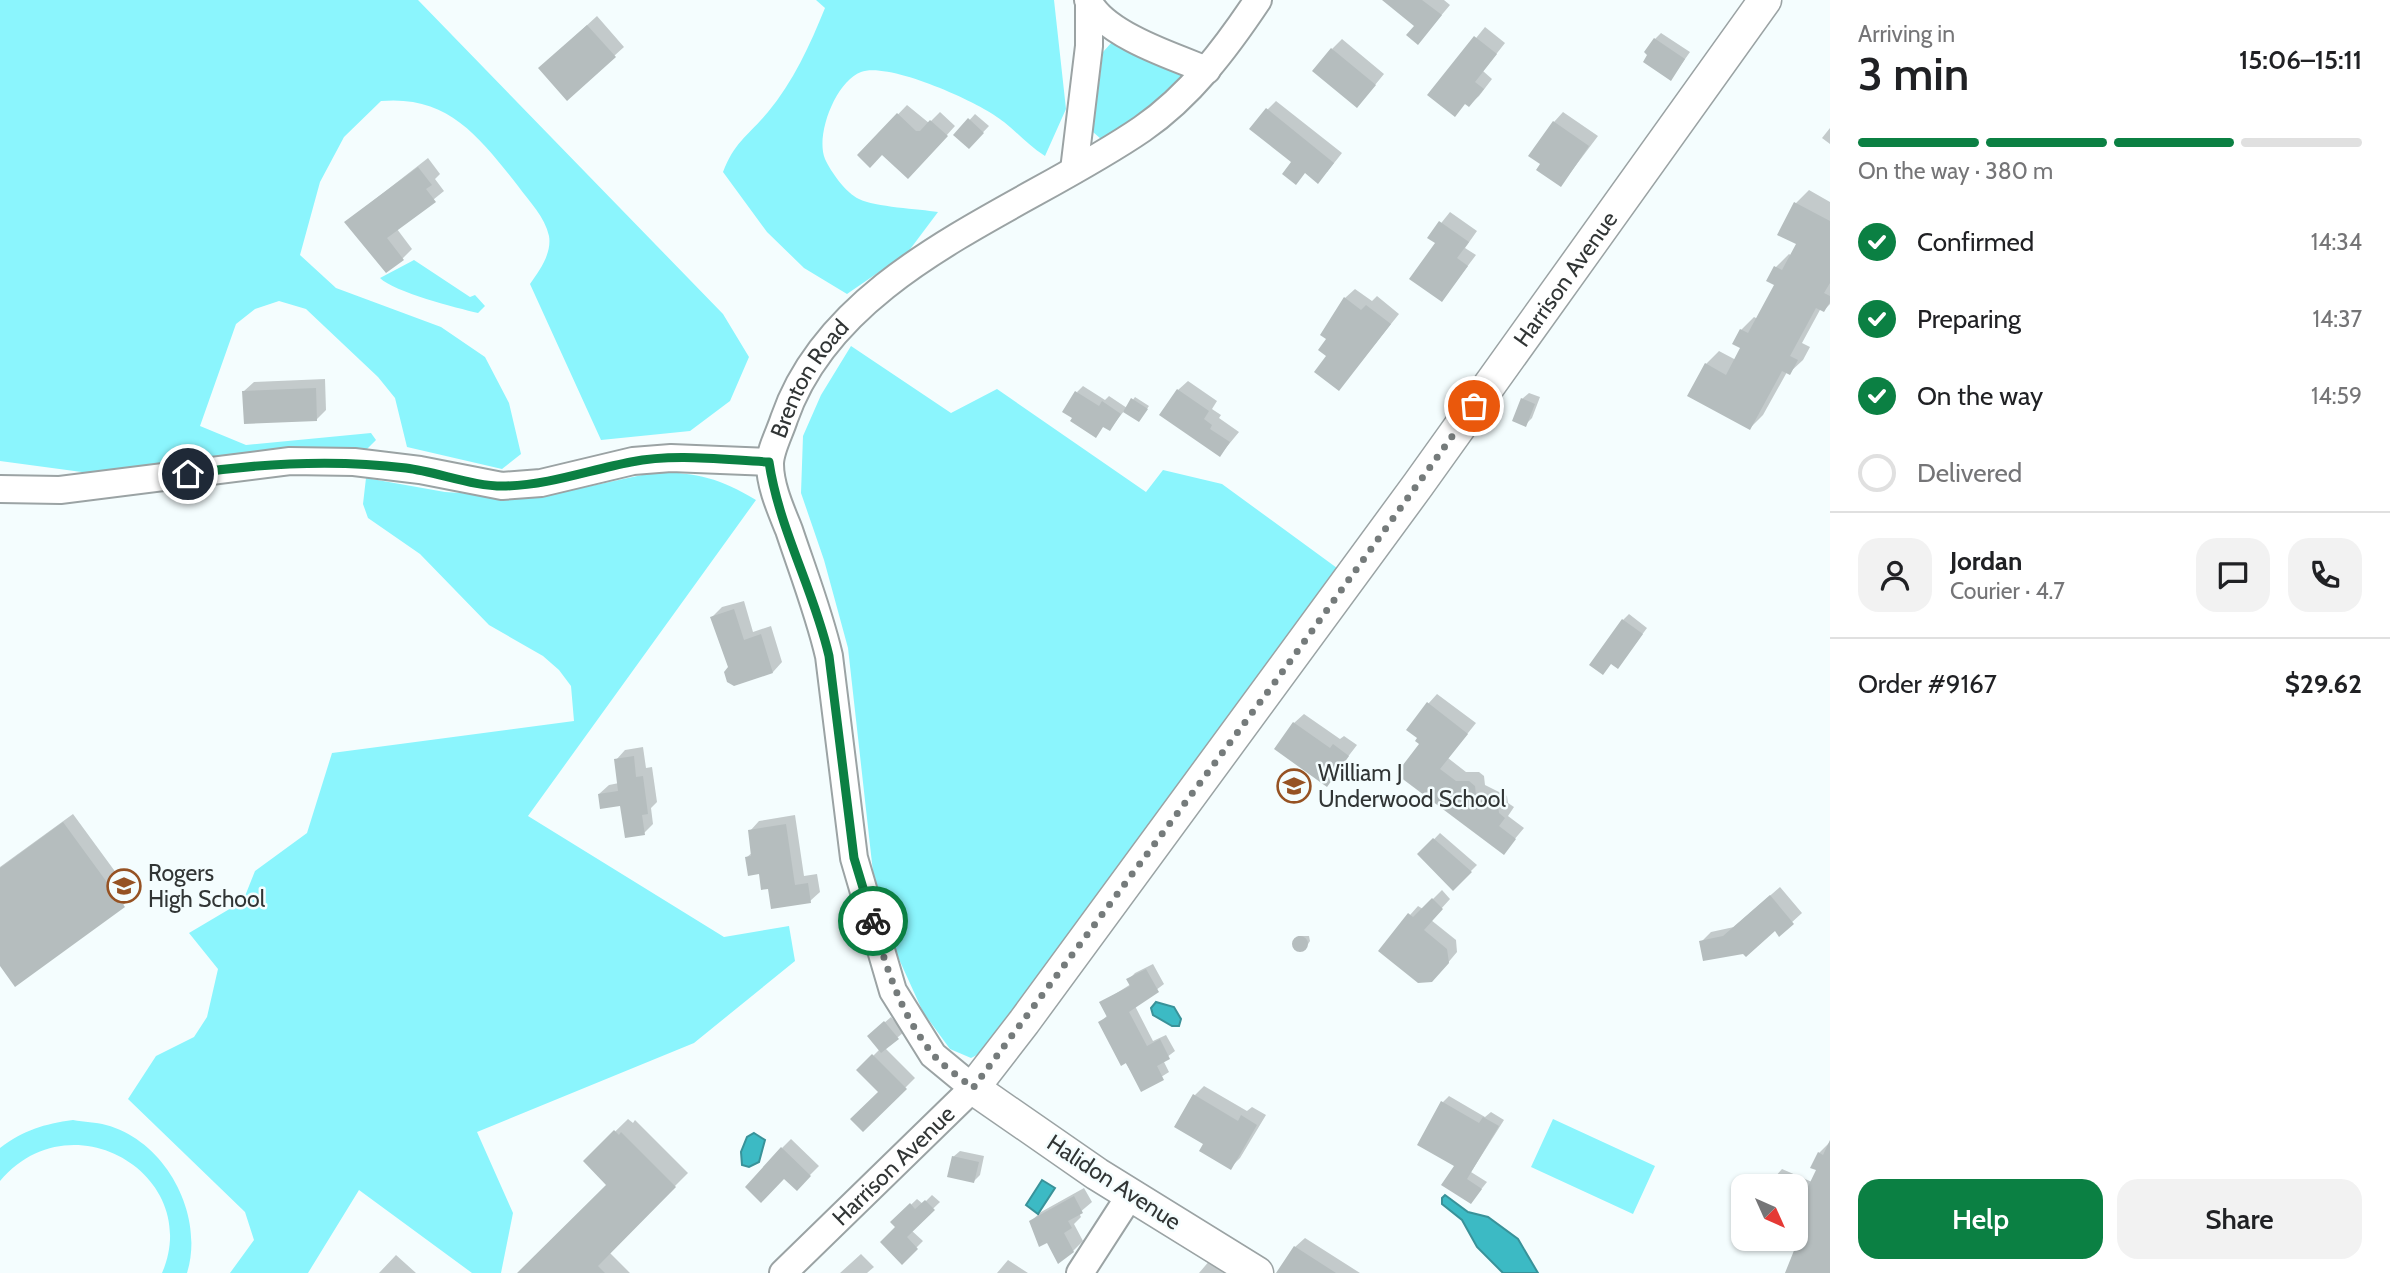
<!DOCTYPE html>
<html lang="en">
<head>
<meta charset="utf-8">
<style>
  body { margin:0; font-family:Cabin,sans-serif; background:#f2f2f2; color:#202124; height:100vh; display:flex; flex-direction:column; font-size:26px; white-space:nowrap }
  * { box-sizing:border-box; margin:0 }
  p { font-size:23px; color:#757577 }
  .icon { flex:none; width:38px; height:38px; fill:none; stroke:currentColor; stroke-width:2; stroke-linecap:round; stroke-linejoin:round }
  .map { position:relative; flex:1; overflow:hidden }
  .sheet { display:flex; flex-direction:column; background:#fff; width:560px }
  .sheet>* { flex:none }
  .needle { width:46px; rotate:135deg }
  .fabs { position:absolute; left:1731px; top:1174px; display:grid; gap:14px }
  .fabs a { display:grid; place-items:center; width:77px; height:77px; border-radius:14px; background:#fff; box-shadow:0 2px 5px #0004; font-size:35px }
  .pin { position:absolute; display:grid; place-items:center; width:60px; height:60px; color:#fff; margin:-30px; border:4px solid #fff; border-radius:50%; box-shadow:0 2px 7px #0007 }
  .courier { position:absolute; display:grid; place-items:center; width:70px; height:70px; margin:-35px; border:5px solid #0b8043; border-radius:50%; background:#fff; color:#222; box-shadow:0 2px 9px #0007 }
  .head em { font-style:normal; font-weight:600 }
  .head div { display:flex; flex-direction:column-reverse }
  .head { display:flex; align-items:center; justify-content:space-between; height:119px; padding:0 28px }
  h1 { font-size:46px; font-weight:600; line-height:52px }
  .bar { display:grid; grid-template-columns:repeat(4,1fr); gap:10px 7px; align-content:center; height:84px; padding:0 28px }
  .bar i { height:9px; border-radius:5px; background:#e0e0e0 }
  .bar .on { background:#0b8043 }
  .bar p { grid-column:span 4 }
  .line { display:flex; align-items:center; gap:18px; padding:0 28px; border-top:2px solid #e0e0e0 }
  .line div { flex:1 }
  .round { display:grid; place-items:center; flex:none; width:74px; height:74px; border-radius:21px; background:#f2f2f2 }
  ol { padding:0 28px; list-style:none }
  li { display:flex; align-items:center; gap:21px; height:77px }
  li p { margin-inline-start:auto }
  li .icon { padding:7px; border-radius:50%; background:#0b8043; color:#fff; stroke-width:4 }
  li:last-child { color:#757577 }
  li i { width:38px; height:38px; border:4px solid #e0e0e0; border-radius:50% }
  .action { display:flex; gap:14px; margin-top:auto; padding:14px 28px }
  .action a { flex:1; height:80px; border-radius:21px; background:#0b8043; color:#fff; font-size:28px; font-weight:600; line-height:80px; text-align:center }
  .action a+a { background:#f2f2f2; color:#202124 }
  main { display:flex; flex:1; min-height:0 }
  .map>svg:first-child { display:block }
  .green { fill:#8bf5fd }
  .water { fill:#3cbac4; stroke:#399299; stroke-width:2 }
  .shadow { fill:#0003 }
  .building { fill:#b5bdbe }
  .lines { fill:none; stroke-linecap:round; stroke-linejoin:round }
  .minor-casing { stroke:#9ba3a4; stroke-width:30 }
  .major-casing { stroke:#9ba3a4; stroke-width:35 }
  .minor { stroke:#fff; stroke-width:26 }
  .major { stroke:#fff; stroke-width:32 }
  .done { stroke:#757b7b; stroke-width:7; stroke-dasharray:0 12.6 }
  .route { stroke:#0b8043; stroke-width:9 }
  .labels { text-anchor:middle; stroke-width:5; stroke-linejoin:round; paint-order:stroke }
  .street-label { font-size:23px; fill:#313535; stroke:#f4fdfe }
  .poi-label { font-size:23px; fill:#313535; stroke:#f4fdfe; text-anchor:start }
</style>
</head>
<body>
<main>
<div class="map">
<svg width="1830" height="1273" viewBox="0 0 1830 1273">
  <rect width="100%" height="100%" fill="#f4fdfe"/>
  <!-- green -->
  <path class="green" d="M0 0H418L723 314 749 357 730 401 690 431 601 440 530 284C539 271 552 254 549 236 545 217 529 201 518 186 480 138 449 95 381 101L344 137 320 182 300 255 336 288 441 327 485 357 509 403 521 454 502 469 407 447 395 398 378 377 306 309 279 301 255 309 236 324 200 426 246 445 371 433 376 440 366 450 220 458 104 475 0 461Z
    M816 0H1054L1066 109 1045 156C1029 146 1018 133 1004 122 982 103 888 61 861 72 836 81 815 135 825 159 831 172 846 193 859 199 875 207 919 209 938 212L908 252 847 294 804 268 767 232 723 172C735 141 748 136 768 112 793 82 810 45 825 8Z
    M1112 42 1178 70 1183 77 1148 109 1101 139 1093 132 1103 52Z
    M414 260 470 297 475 295 485 306 478 313C457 308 394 292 380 278Z
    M851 346 951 413 997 389 1146 492 1163 470 1222 484 1337 568 981 1053 971 1058 950 1049 923 1012 893 946 873 872 848 648 824 560 801 493 803 436 821 395Z
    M656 472C699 473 719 478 756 500L528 816 724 937 789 926 795 961 694 1043 477 1132 513 1213 501 1273H472L359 1190 308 1273H230L254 1240 245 1212 128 1099 156 1056 194 1037 207 1017 218 969 189 933 243 901 255 871 307 833 332 753 574 721 571 686 559 670 543 656 489 625 420 554 368 518 363 504 366 478 445 492 535 498Z
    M1553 1119 1655 1166 1633 1214 1531 1167Z
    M73 1120C84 1122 96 1122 106 1125 166 1141 205 1215 187 1273H162C204 1176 72 1096 0 1181V1148C24 1130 44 1124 73 1120Z"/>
  <!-- water -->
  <path class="water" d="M1156 1002 1174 1007 1181 1019 1179 1026H1172L1153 1015 1151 1008Z
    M754 1133 765 1140 759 1162 749 1167 742 1165 741 1152 747 1137Z
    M1042 1180 1055 1188 1038 1214 1026 1205Z
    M1445 1195 1468 1212 1488 1217 1518 1239 1538 1273H1503L1477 1247 1462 1220 1442 1204V1198Z"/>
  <!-- shadow -->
  <path class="shadow" d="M1384 0H1444L1450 5 1418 43 1416 25Z
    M597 16 624 47 614 56 550 59Z
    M1485 27 1505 43 1483 71 1492 79 1479 96 1469 105 1430 95Z
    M1661 33 1690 52 1671 79 1650 54 1655 39Z
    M1342 39 1384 74 1366 96 1332 49Z
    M1276 101 1342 153 1327 172 1294 162 1267 110Z
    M907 105 929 123 940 112 955 126 917 168 882 153 859 155Z
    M1563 112 1598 136 1561 185 1554 122Z
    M975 114 989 126 969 147 956 135Z
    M1830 128V144L1822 138Z
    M428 158 440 174 435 179 444 191 397 229 412 249 402 259 346 222Z
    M1809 190 1830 202V304L1824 310 1821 308 1802 343 1810 347 1803 360 1789 373 1787 372 1763 415 1750 428 1706 364 1719 351 1736 360 1742 348 1741 330 1754 317 1758 319 1776 284V267L1789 254 1792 256 1798 244 1796 203Z
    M1450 212 1477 231 1465 248 1476 255 1442 300 1437 242 1430 237Z
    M1355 289 1372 301 1377 296 1399 314 1339 389 1329 356V339L1345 298Z
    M325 379 326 410 316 420 244 391 254 382Z
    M1188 381 1217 401 1212 409 1221 415 1219 418 1239 432 1220 455 1178 390Z
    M1083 386 1105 400 1109 396 1127 408 1135 397 1149 406 1139 420 1124 411 1110 429 1104 425 1096 436 1077 392Z
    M1529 393 1540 397 1532 418 1525 425 1522 399Z
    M744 601 753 632 771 626 782 662 773 672 730 668 712 617 722 607Z
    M1629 614 1647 628 1618 667 1612 663 1623 620Z
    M1437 694 1476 723 1448 758 1466 772H1479L1484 776 1485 785 1507 796 1508 803 1514 807 1508 816 1524 828 1503 853 1398 774 1421 744 1428 704Z
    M1304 714 1340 739 1344 736 1357 745 1327 784 1294 723Z
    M643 747 646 768 652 767 657 802 651 808 653 824 644 833 622 804 599 794 609 785 619 783 616 760 625 750Z
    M73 814 133 896 123 905 0 963V867Z
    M795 815 804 876 817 874 820 892 810 901 769 887 747 857 753 852 750 831 759 821Z
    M1440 833 1477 865 1453 889 1420 854Z
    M1780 887 1802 913 1779 934 1775 929 1744 952 1701 942 1711 932 1734 927Z
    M1442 890 1450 899 1431 920 1456 940 1457 952 1441 971 1410 915 1418 906 1423 909Z
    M1298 936H1309L1310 941 1305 949 1295 948Z
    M1153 964 1164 984 1135 1006 1153 1041 1166 1035 1175 1051 1163 1060 1169 1072 1142 1089 1100 1022 1108 1015 1101 1003 1131 984 1129 979 1135 973Z
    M891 1017 904 1032 885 1048 915 1078 863 1130 880 1092 859 1070 880 1049 876 1030Z
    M1204 1086 1247 1111 1252 1107 1266 1115 1240 1158 1230 1168 1205 1144 1195 1095Z
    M1449 1096 1485 1117 1491 1112 1504 1120 1471 1172 1487 1182 1471 1202 1457 1165 1443 1102Z
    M628 1119 633 1123 635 1120 688 1173 609 1252 630 1273H522L608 1185 585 1161Z
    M791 1139 819 1166 797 1188 782 1148Z
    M1830 1142V1273H1787L1805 1227 1796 1222V1186H1767L1782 1169 1812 1182 1818 1169 1819 1153Z
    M960 1151 984 1156 980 1175 974 1181 953 1157Z
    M1084 1188 1092 1202 1079 1213 1081 1217 1074 1224 1083 1241 1073 1251 1047 1240 1031 1221 1041 1212Z
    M932 1195 940 1202 911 1230 923 1241 902 1262 898 1227 893 1222 917 1199 923 1204Z
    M1305 1238 1360 1273H1286L1295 1247Z
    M861 1254 874 1267 867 1273H840Z
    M396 1255 416 1273H379Z
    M1211 1259 1232 1273H1199Z
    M1008 1260 1028 1273H997Z"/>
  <!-- building -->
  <path class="building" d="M1382 0H1422L1442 15 1418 45 1406 35 1414 26Z
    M587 25 616 57 567 101 538 68Z
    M1474 36 1497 54 1475 82 1484 89 1469 107 1465 104 1455 117 1427 95Z
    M1654 38 1685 59 1671 81 1643 62 1647 55 1644 52Z
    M1331 48 1376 85 1357 108 1312 71Z
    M1266 108 1334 163 1318 184 1305 173 1296 185 1282 174 1291 162 1249 129Z
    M897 113 916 131H920L930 120 948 136 908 179 882 155 870 168 857 155Z
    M968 118 984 133 969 149 953 135Z
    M1553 121 1589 146 1561 187 1536 170 1540 164 1528 156Z
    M418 167 432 185 426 189 436 202 387 238 404 260 386 273 344 222Z
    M1794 202 1830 221V283L1824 293 1830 296V302L1824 312 1816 308 1790 356 1798 360 1790 375 1782 371 1750 430 1687 396 1705 363 1726 375 1740 348 1732 344 1740 329 1748 333 1774 285 1766 281 1774 266 1782 270 1796 244 1777 235Z
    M1439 221 1469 242 1457 258 1468 266 1442 302 1409 279 1435 243 1427 238Z
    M1344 297 1361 310 1366 305 1391 324 1339 391 1314 372 1326 356 1318 350 1326 339 1320 335Z
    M316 388 317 421 244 424 242 391Z
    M1177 389 1209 411 1204 419 1212 425 1210 429 1230 442 1220 457 1159 415Z
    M1075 391 1099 406 1102 401 1121 414 1110 431 1103 427 1096 438 1070 421 1072 418 1062 412Z
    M1131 398 1148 409 1139 422 1123 412Z
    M1521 398 1535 404 1526 427 1512 421Z
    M734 609 744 640 761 634 773 673 734 686 727 682 724 672 728 667 710 617Z
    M1622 619 1643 634 1618 669 1611 664 1603 675 1589 665Z
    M1427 702 1468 734 1440 769 1456 781H1469L1475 786 1476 795 1498 805 1499 813 1505 818 1499 826 1516 839 1504 855 1396 774 1419 744 1415 741 1417 738 1406 730Z
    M1293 722 1330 748 1333 744 1349 756 1327 787 1274 749Z
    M634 756 636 777 643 776 648 814 642 815 645 835 625 838 620 806 600 809 598 794 618 791 614 759Z
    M63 822 125 907 15 987 0 966V868Z
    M786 824 795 885 808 883 811 903 771 909 768 889 761 890 759 874 748 876 745 857 751 856 748 830Z
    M1433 838 1472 872 1453 891 1417 854Z
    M1770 895 1794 924 1779 937 1775 931 1746 957 1743 954 1703 961 1699 941 1723 936Z
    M1432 898 1443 909 1424 930 1447 949 1449 963 1432 982 1418 983 1378 951 1408 913 1413 917Z
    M1292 944a8 8 0 1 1 16 0a8 8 0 1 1-16 0Z
    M1146 969 1159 992 1129 1012 1147 1046 1160 1039 1170 1059 1157 1066 1164 1080 1141 1092 1126 1063 1121 1066 1098 1022 1107 1017 1099 1002 1130 986 1126 979Z
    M884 1021 899 1039 881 1053 867 1036Z
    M872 1054 907 1089 863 1132 850 1119 878 1092 856 1070Z
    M1193 1094 1238 1121 1241 1115 1257 1125 1231 1170 1199 1151 1203 1144 1174 1127Z
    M1441 1101 1479 1123 1483 1117 1499 1126 1467 1179 1482 1189 1471 1204 1441 1185 1454 1166 1417 1145Z
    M614 1130 619 1135 621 1132 676 1187 598 1266 605 1273H517L606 1185 583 1161Z
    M1830 1140V1273H1785L1803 1228 1796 1224V1193L1803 1197 1816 1170 1810 1168 1818 1152 1823 1155Z
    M781 1147 811 1176 797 1191 784 1179 761 1203 745 1187Z
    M952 1156 979 1162 974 1183 947 1177Z
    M1074 1196 1083 1213 1068 1221 1072 1228 1064 1233 1074 1252 1058 1264 1047 1243 1039 1247 1029 1221Z
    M925 1200 935 1210 907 1237 918 1249 902 1265 880 1242 895 1227 890 1222 910 1203 915 1209Z
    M1294 1246 1336 1273H1276Z"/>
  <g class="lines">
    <defs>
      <g id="minor">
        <path d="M1088 0C1103 34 1174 57 1207 70"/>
        <path d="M1074 170 1089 46V3"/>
        <path d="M0 489 60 490 290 461 354 462 420 470 502 486 541 483 633 461 671 458 769 462"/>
        <path id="s1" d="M783 1273 973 1088 933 1055 893 991 854 858 829 656C819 613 803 572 789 530 781 510 770 486 770 464 770 450 780 432 784 419 835 270 1023 211 1142 129 1190 96 1226 48 1258 0"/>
        <path d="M1080 1273 1131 1194"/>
      </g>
      <g id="major">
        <path id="s2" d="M1257 1273 1097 1174 973 1088 1024 1022 1418 485 1765 0"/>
      </g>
    </defs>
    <!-- minor casing -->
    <use href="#minor" class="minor-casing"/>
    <!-- major casing -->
    <use href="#major" class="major-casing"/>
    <!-- minor -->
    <use href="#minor" class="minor"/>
    <!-- major -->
    <use href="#major" class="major"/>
  </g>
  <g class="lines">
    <!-- done -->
    <path class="done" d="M873 921C887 969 900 1013 932 1053 942 1066 960 1077 973 1088L1278 678 1474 406"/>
    <!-- route -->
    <path class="route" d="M188 474C262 463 332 459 406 468 438 472 474 487 506 486 549 485 589 470 631 462 675 453 725 460 769 462 779 529 814 590 829 656L854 858 873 921"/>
  </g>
  <!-- icons -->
  <defs>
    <symbol id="school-ring" viewBox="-11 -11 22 22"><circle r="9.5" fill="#f4fdfe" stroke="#965223" stroke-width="1.5"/><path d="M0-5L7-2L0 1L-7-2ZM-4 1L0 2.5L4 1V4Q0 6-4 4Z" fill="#965223"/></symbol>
  </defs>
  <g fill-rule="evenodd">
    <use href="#school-ring" x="1275" y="767" width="38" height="38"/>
    <use href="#school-ring" x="105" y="867" width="38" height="38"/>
  </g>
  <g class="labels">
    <!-- street labels -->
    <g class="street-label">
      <text dy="8" stroke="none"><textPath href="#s2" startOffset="1342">Harrison Avenue</textPath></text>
      <text dy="8" stroke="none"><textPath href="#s1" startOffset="1031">Brenton Road</textPath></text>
      <text dy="8" stroke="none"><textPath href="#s1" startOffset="154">Harrison Avenue</textPath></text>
      <text transform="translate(1114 1182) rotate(33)" y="8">Halidon Avenue</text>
    </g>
    <!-- poi labels -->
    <g class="poi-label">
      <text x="1318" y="781">William J<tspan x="1318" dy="26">Underwood School</tspan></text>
      <text x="148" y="881">Rogers<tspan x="148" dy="26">High School</tspan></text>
    </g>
  </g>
</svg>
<div class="fabs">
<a><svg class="needle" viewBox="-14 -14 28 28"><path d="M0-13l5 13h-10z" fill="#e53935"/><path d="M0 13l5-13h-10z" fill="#757577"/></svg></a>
</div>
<div class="pin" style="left:1474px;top:406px;background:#ea580c"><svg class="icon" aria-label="bag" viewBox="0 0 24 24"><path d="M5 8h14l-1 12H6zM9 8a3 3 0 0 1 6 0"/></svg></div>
<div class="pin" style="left:188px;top:474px;background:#1f2937"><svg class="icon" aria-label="home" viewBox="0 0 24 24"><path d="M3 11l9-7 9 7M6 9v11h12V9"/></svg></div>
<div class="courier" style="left:873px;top:921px"><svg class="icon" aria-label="bike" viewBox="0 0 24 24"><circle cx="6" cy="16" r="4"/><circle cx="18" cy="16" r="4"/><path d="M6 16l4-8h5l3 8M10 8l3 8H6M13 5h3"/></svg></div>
</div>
<section class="sheet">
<div class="head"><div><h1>3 min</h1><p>Arriving in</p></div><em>15:06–15:11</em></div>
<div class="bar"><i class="on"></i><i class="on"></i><i class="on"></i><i></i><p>On the way · 380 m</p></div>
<ol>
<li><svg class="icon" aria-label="check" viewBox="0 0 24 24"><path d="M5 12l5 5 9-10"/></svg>Confirmed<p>14:34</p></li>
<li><svg class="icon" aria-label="check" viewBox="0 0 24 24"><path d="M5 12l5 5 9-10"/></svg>Preparing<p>14:37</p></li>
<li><svg class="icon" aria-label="check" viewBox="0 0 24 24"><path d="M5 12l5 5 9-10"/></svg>On the way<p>14:59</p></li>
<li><i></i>Delivered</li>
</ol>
<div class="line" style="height:126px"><a class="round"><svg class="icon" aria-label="person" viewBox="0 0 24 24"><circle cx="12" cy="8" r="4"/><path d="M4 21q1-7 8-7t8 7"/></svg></a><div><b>Jordan</b><p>Courier · 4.7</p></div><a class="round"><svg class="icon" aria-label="chat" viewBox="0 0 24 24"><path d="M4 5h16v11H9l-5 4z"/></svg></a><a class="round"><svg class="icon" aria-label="phone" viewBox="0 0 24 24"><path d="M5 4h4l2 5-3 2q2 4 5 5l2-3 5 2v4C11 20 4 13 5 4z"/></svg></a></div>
<div class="line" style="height:91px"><div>Order #9167</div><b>$29.62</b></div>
<div class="action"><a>Help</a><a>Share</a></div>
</section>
</main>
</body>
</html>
